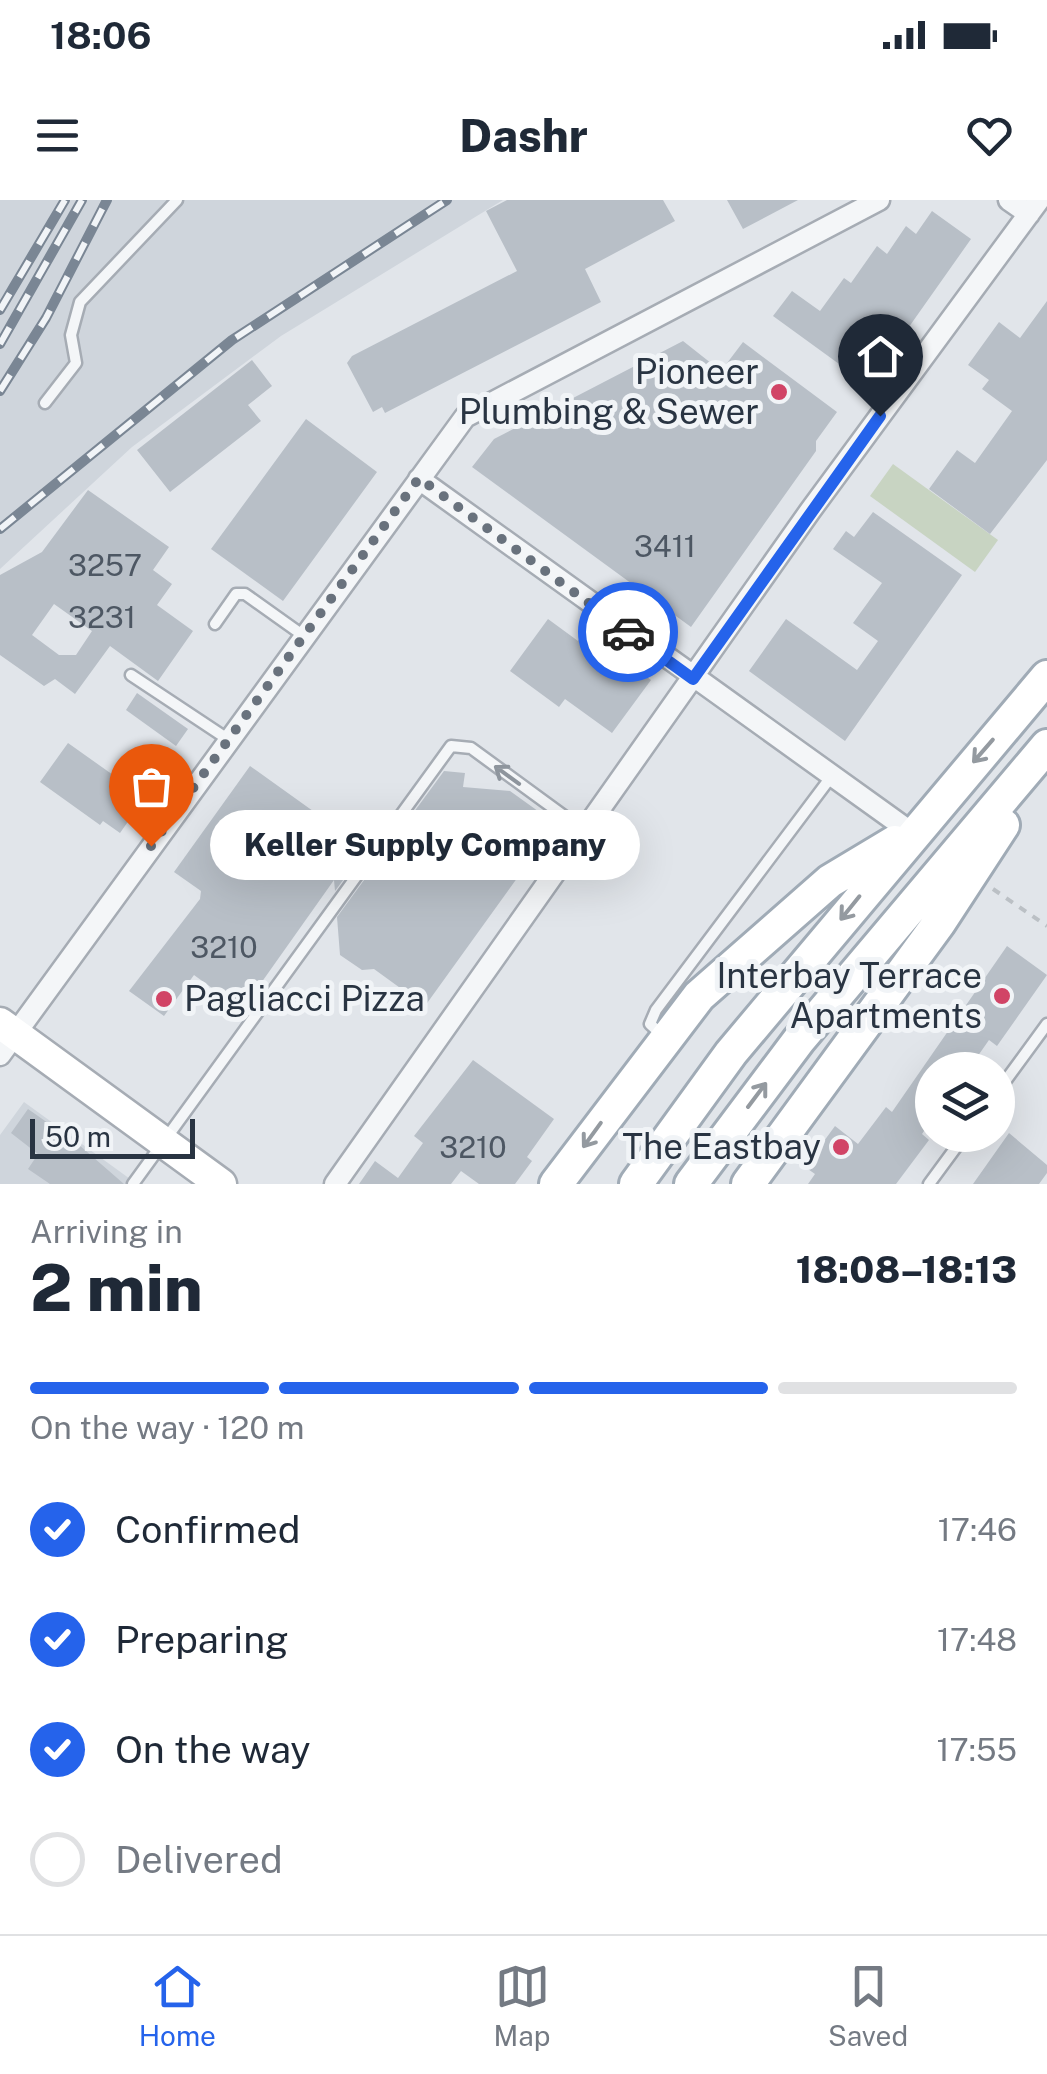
<!DOCTYPE html>
<html lang="en">
<head>
<meta charset="utf-8">
<style>
  body { margin:0; font-family:"Public Sans",sans-serif; background:#f6f6f7; color:#1f2937; height:100vh; display:flex; flex-direction:column; font-size:38px; white-space:nowrap }
  * { box-sizing:border-box; margin:0 }
  p { font-size:32px; color:#747a83 }
  .icon { flex:none; width:55px; height:55px; fill:none; stroke:currentColor; stroke-width:2; stroke-linecap:round; stroke-linejoin:round }
  .map { position:relative; height:984px; overflow:hidden }
  .drawer { display:flex; flex-direction:column; background:#fff; flex:1 }
  .drawer>* { flex:none }
  .buttons { position:absolute; left:915px; top:852px; display:grid; gap:20px }
  .buttons a { display:grid; place-items:center; width:100px; height:100px; border-radius:50%; background:#fff; box-shadow:0 10px 40px #0002; font-size:50px }
  .scale { position:absolute; left:30px; bottom:25px; width:165px; box-sizing:border-box; padding-left:10px; border:5px solid #293442; border-top:0; font-size:28px; line-height:35px; white-space:nowrap; color:#293442; -webkit-text-stroke:8px #f1f4f7; paint-order:stroke }
  .pin { position:absolute; display:grid; place-items:center; width:85px; height:85px; color:#fff; margin:-102px -42px; border-radius:50% 50% 50% 0; rotate:-45deg; box-shadow:0 0 10px #0007 }
  .pin .icon { rotate:45deg }
  .courier { position:absolute; display:grid; place-items:center; width:100px; height:100px; margin:-50px; border:8px solid #2563eb; border-radius:50%; background:#fff; color:#222; box-shadow:0 2px 12px #0007 }
  .bubble { position:absolute; height:70px; border-radius:35px; background:#fff; box-shadow:0 10px 40px #0002; font-size:32px; font-weight:800; line-height:70px; text-align:center }
  .overview em { font-style:normal; font-weight:800 }
  .overview div { display:flex; flex-direction:column-reverse }
  .overview { display:flex; align-items:center; justify-content:space-between; height:170px; padding:0 30px }
  h1 { font-size:65px; font-weight:800; line-height:75px }
  .bar { display:grid; grid-template-columns:repeat(4,1fr); gap:15px 10px; align-content:center; height:120px; padding:0 30px }
  .bar i { height:12px; border-radius:8px; background:#e0e1e3 }
  .bar .active { background:#2563eb }
  .bar p { grid-column:span 4 }
  ol { padding:0 30px; list-style:none }
  li { display:flex; align-items:center; gap:30px; height:110px }
  li p { margin-inline-start:auto }
  li .icon { padding:10px; border-radius:50%; background:#2563eb; color:#fff; stroke-width:4 }
  li:last-child { color:#747a83 }
  li i { width:55px; height:55px; border:5px solid #e0e1e3; border-radius:50% }
  .status { display:flex; justify-content:space-between; align-items:center; height:70px; padding:0 50px; background:#fff; direction:ltr }
  .status svg { height:28px; fill:currentColor }
  header { display:flex; justify-content:space-between; align-items:center; height:130px; padding:0 30px; background:#fff; font-size:45px; font-weight:800 }
  .menu { display:flex; justify-content:space-around; align-items:center; height:140px; border-top:2px solid #e0e1e3; background:#fff; font-size:28px; color:#747a83 }
  .menu a { display:grid; justify-items:center; gap:5px }
  .menu .active { color:#2563eb }
  .map>svg:first-child { display:block }
  .built { fill:#cfd5dc }
  .green { fill:#c8d4c2 }
  .building { fill:#b8bfc7; fill-rule:evenodd }
  .lines { fill:none; stroke-linecap:round; stroke-linejoin:round }
  .service-casing { stroke:#a6acb4; stroke-width:15 }
  .minor-casing { stroke:#a6acb4; stroke-width:25 }
  .secondary-casing { stroke:#a6acb4; stroke-width:35 }
  .primary-casing { stroke:#a0abb6; stroke-width:38 }
  .path { stroke:#bbc0c5; stroke-width:4; stroke-dasharray:8 8; stroke-linecap:butt }
  .service { stroke:#f4f6f8; stroke-width:10 }
  .minor { stroke:#f4f6f8; stroke-width:20 }
  .secondary { stroke:#fff; stroke-width:30 }
  .primary { stroke:#fff; stroke-width:32 }
  .rail-casing { stroke:#7a8694; stroke-width:10 }
  .rail { stroke:#f1f4f7; stroke-width:6; stroke-dasharray:19; stroke-linecap:butt }
  .oneway { stroke:#949aa0 }
  .oneway2 { stroke:#8e959d }
  .done { stroke:#69727d; stroke-width:10; stroke-dasharray:0 18 }
  .route { stroke:#2563eb; stroke-width:12 }
  .poi-dot { fill:#d14466; stroke:#f1f4f7; stroke-width:4 }
  .labels { text-anchor:middle; stroke-width:10; stroke-linejoin:round; paint-order:stroke }
  .number-label { font-size:30px; fill:#4d5763 }
  .poi-label { font-size:35px; fill:#293442; stroke:#f1f4f7; text-anchor:end }
</style>
</head>
<body>
<div class="status"><b>18:06</b><svg viewBox="0 0 49 12"><path d="M0 12V9h3v3zM5 12V6h3v6zM10 12V3h3v9zM15 12V0h3v12zM26 1h20v11H26zM47 4h2v5h-2z"/></svg></div>
<header><svg class="icon" aria-label="menu" viewBox="0 0 24 24"><path d="M4 6h16M4 12h16M4 18h16"/></svg>Dashr<svg class="icon" aria-label="heart" viewBox="0 0 24 24"><path d="M12 20l-8-8c-3-5 5-10 8-4 3-6 11-1 8 4z"/></svg></header>
<div class="map">
<svg width="1047" height="984" viewBox="0 0 1047 984">
  <rect width="100%" height="100%" fill="#e1e5ea"/>
  <!-- built -->
  <path class="built" d="M0 0H503L281 136 132 247 0 369Z
    M24 902 137 984H0V935Z"/>
  <!-- green -->
  <path class="green" d="M893 264 998 340 975 372 870 296Z"/>
  <!-- building -->
  <path class="building" d="M507 0H663L675 21 585 69 601 102 385 213 382 207 373 212 347 163 352 156 517 71 486 11Z
    M727 0H798L743 29Z
    M932 11 971 39 868 185 773 116 792 91 820 111 844 78 851 83 877 46 887 54 906 26 916 34Z
    M1047 101V260L990 334 929 289 957 250 975 263 1012 211 982 189 989 180 968 165 999 122 1020 138Z
    M683 141 721 171 743 142 837 212 816 241V251L691 427 472 267 494 239Z
    M252 160 272 186 248 205 261 221 170 292 137 250Z
    M306 219 377 272 283 401 211 349Z
    M88 290 169 347 153 370 172 384 157 405 193 431 158 481 110 446 75 494 55 479 44 486 0 455V375L42 352ZM54 404 92 431 76 455H59L32 435Z
    M873 312 962 375 845 541 749 471 786 419 857 470 878 441 853 423 882 383 833 349 846 331 854 337Z
    M548 419 578 441 584 432 651 480 612 533 565 499 559 507 510 471Z
    M137 493 188 529 176 546 126 510Z
    M68 543 130 587 124 595 139 606 120 633 103 621 100 625 40 582Z
    M250 566 366 649 335 691 334 680 242 810 194 775 164 816 129 791 200 699 201 691 174 672Z
    M444 571 465 573 463 587 510 591 556 624 425 806 374 769 362 770 340 755 337 717Z
    M1007 746 1047 775 997 846 989 840 968 870H932V919L922 934 929 940 896 984H808L815 974 805 967 835 926 858 944 886 907 892 912Z
    M473 860 554 919 527 957 532 961 515 984H479L461 971 451 984H359L375 961 398 978 423 943 414 936Z
    M28 909 78 944 124 984H50L28 969 38 954 11 933Z
    M1009 933 1047 965V973L1039 984H973Z"/>
  <g class="lines">
    <defs>
      <path id="service" d="M45 203 76 163 71 135 80 102 177 0
        M215 424 236 394H245L304 436
        M131 475 229 540
        M663 836 650 824 656 810 831 577
        M998 891 1047 824
        M133 984 451 546 471 548 586 632
        M929 984 965 935"/>
      <path id="minor" d="M1009 0 1029 14
        M419 279 912 633
        M0 855 465 217 879 0
        M335 984 810 311 1039 0"/>
      <path id="secondary" d="M0 823 221 984"/>
      <path id="primary" d="M556 984 699 796 830 681 895 642
        M636 984 731 853 1047 477
        M691 984 799 840 1047 546
        M748 984 939 723 1003 625"/>
    </defs>
    <!-- service casing -->
    <use href="#service" class="service-casing"/>
    <!-- minor casing -->
    <use href="#minor" class="minor-casing"/>
    <!-- secondary casing -->
    <use href="#secondary" class="secondary-casing"/>
    <!-- primary casing -->
    <use href="#primary" class="primary-casing"/>
    <!-- path -->
    <path class="path" d="M993 689 1047 726"/>
    <!-- service -->
    <use href="#service" class="service"/>
    <!-- minor -->
    <use href="#minor" class="minor"/>
    <!-- secondary -->
    <use href="#secondary" class="secondary"/>
    <!-- primary -->
    <use href="#primary" class="primary"/>
    <defs>
      <path id="rail" d="M0 110 65 0
        M0 144 82 0
        M0 191 46 118 107 0
        M0 329 232 140 447 0"/>
    </defs>
    <!-- rail casing -->
    <use href="#rail" class="rail-casing"/>
    <!-- rail -->
    <use href="#rail" class="rail"/>
  </g>
  <!-- one-way arrows -->
  <defs><path id="oneway-shaft" d="M-6 0H5M1.5-3L5.5 0L1.5 3" fill="none" stroke-width="1.6" stroke-linecap="round" stroke-linejoin="round" transform="scale(2.5)"/></defs>
  <g class="oneway">
    <use href="#oneway-shaft" transform="translate(983 551) rotate(131)"/>
    <use href="#oneway-shaft" transform="translate(850 708) rotate(129)"/>
    <use href="#oneway-shaft" transform="translate(757 895) rotate(-53)"/>
    <use href="#oneway-shaft" transform="translate(592 935) rotate(126)"/>
  </g>
  <use class="oneway2" href="#oneway-shaft" transform="translate(507 575) rotate(-144)"/>
  <g class="lines">
    <!-- done -->
    <path class="done" d="M151 646 419 278 628 432"/>
    <!-- route -->
    <path class="route" d="M628 432 693 479 880 216"/>
  </g>
  <!-- markers -->
  <g class="poi-dot">
    <circle cx="779" cy="192" r="10"/>
    <circle cx="1002" cy="796" r="10"/>
    <circle cx="164" cy="799" r="10"/>
    <circle cx="841" cy="947" r="10"/>
  </g>
  <g class="labels">
    <!-- number labels -->
    <g class="number-label">
      <text x="665" y="357">3411</text>
      <text x="105" y="376">3257</text>
      <text x="102" y="428">3231</text>
      <text x="224" y="758">3210</text>
      <text x="473" y="958">3210</text>
    </g>
    <!-- poi labels -->
    <g class="poi-label">
      <text x="759" y="184">Pioneer<tspan x="759" dy="40">Plumbing &amp; Sewer</tspan></text>
      <text x="982" y="788">Interbay Terrace<tspan x="982" dy="40">Apartments</tspan></text>
      <text x="184" y="811" text-anchor="start">Pagliacci Pizza</text>
      <text x="821" y="959">The Eastbay</text>
    </g>
  </g>
</svg>
<div class="buttons">
<a><svg class="icon" aria-label="layers" viewBox="0 0 24 24"><path d="M12 4l9 5-9 5-9-5zM3 14l9 5 9-5"/></svg></a>
</div>
<div class="scale">50 m</div>
<div class="pin" style="left:151px;top:646px;background:#ea580c"><svg class="icon" aria-label="bag" viewBox="0 0 24 24"><path d="M5 8h14l-1 12H6zM9 8a3 3 0 0 1 6 0"/></svg></div>
<div class="pin" style="left:880px;top:216px;background:#1f2937"><svg class="icon" aria-label="home" viewBox="0 0 24 24"><path d="M3 11l9-7 9 7M6 9v11h12V9"/></svg></div>
<div class="courier" style="left:628px;top:432px"><svg class="icon" aria-label="car" viewBox="0 0 24 24"><path d="M5 17H2v-5l4-1 3-4h7l3 4 3 1v5h-3M9 17h6M6 11h13"/><circle cx="7" cy="17" r="2"/><circle cx="17" cy="17" r="2"/></svg></div>
<div class="bubble" style="left:210px;top:610px;width:430px">Keller Supply Company</div>
</div>
<section class="drawer">
<div class="overview"><div><h1>2 min</h1><p>Arriving in</p></div><em>18:08–18:13</em></div>
<div class="bar"><i class="active"></i><i class="active"></i><i class="active"></i><i></i><p>On the way · 120 m</p></div>
<ol>
<li><svg class="icon" aria-label="check" viewBox="0 0 24 24"><path d="M5 12l5 5 9-10"/></svg>Confirmed<p>17:46</p></li>
<li><svg class="icon" aria-label="check" viewBox="0 0 24 24"><path d="M5 12l5 5 9-10"/></svg>Preparing<p>17:48</p></li>
<li><svg class="icon" aria-label="check" viewBox="0 0 24 24"><path d="M5 12l5 5 9-10"/></svg>On the way<p>17:55</p></li>
<li><i></i>Delivered</li>
</ol>
</section>
<nav class="menu">
<a class="active"><svg class="icon" aria-label="home" viewBox="0 0 24 24"><path d="M3 11l9-7 9 7M6 9v11h12V9"/></svg>Home</a>
<a><svg class="icon" aria-label="map" viewBox="0 0 24 24"><path d="M3 6l6-2 6 2 6-2v14l-6 2-6-2-6 2zM9 4v14M15 6v14"/></svg>Map</a>
<a><svg class="icon" aria-label="saved" viewBox="0 0 24 24"><path d="M7 4h10v16l-5-4-5 4z"/></svg>Saved</a>
</nav>
</body>
</html>
